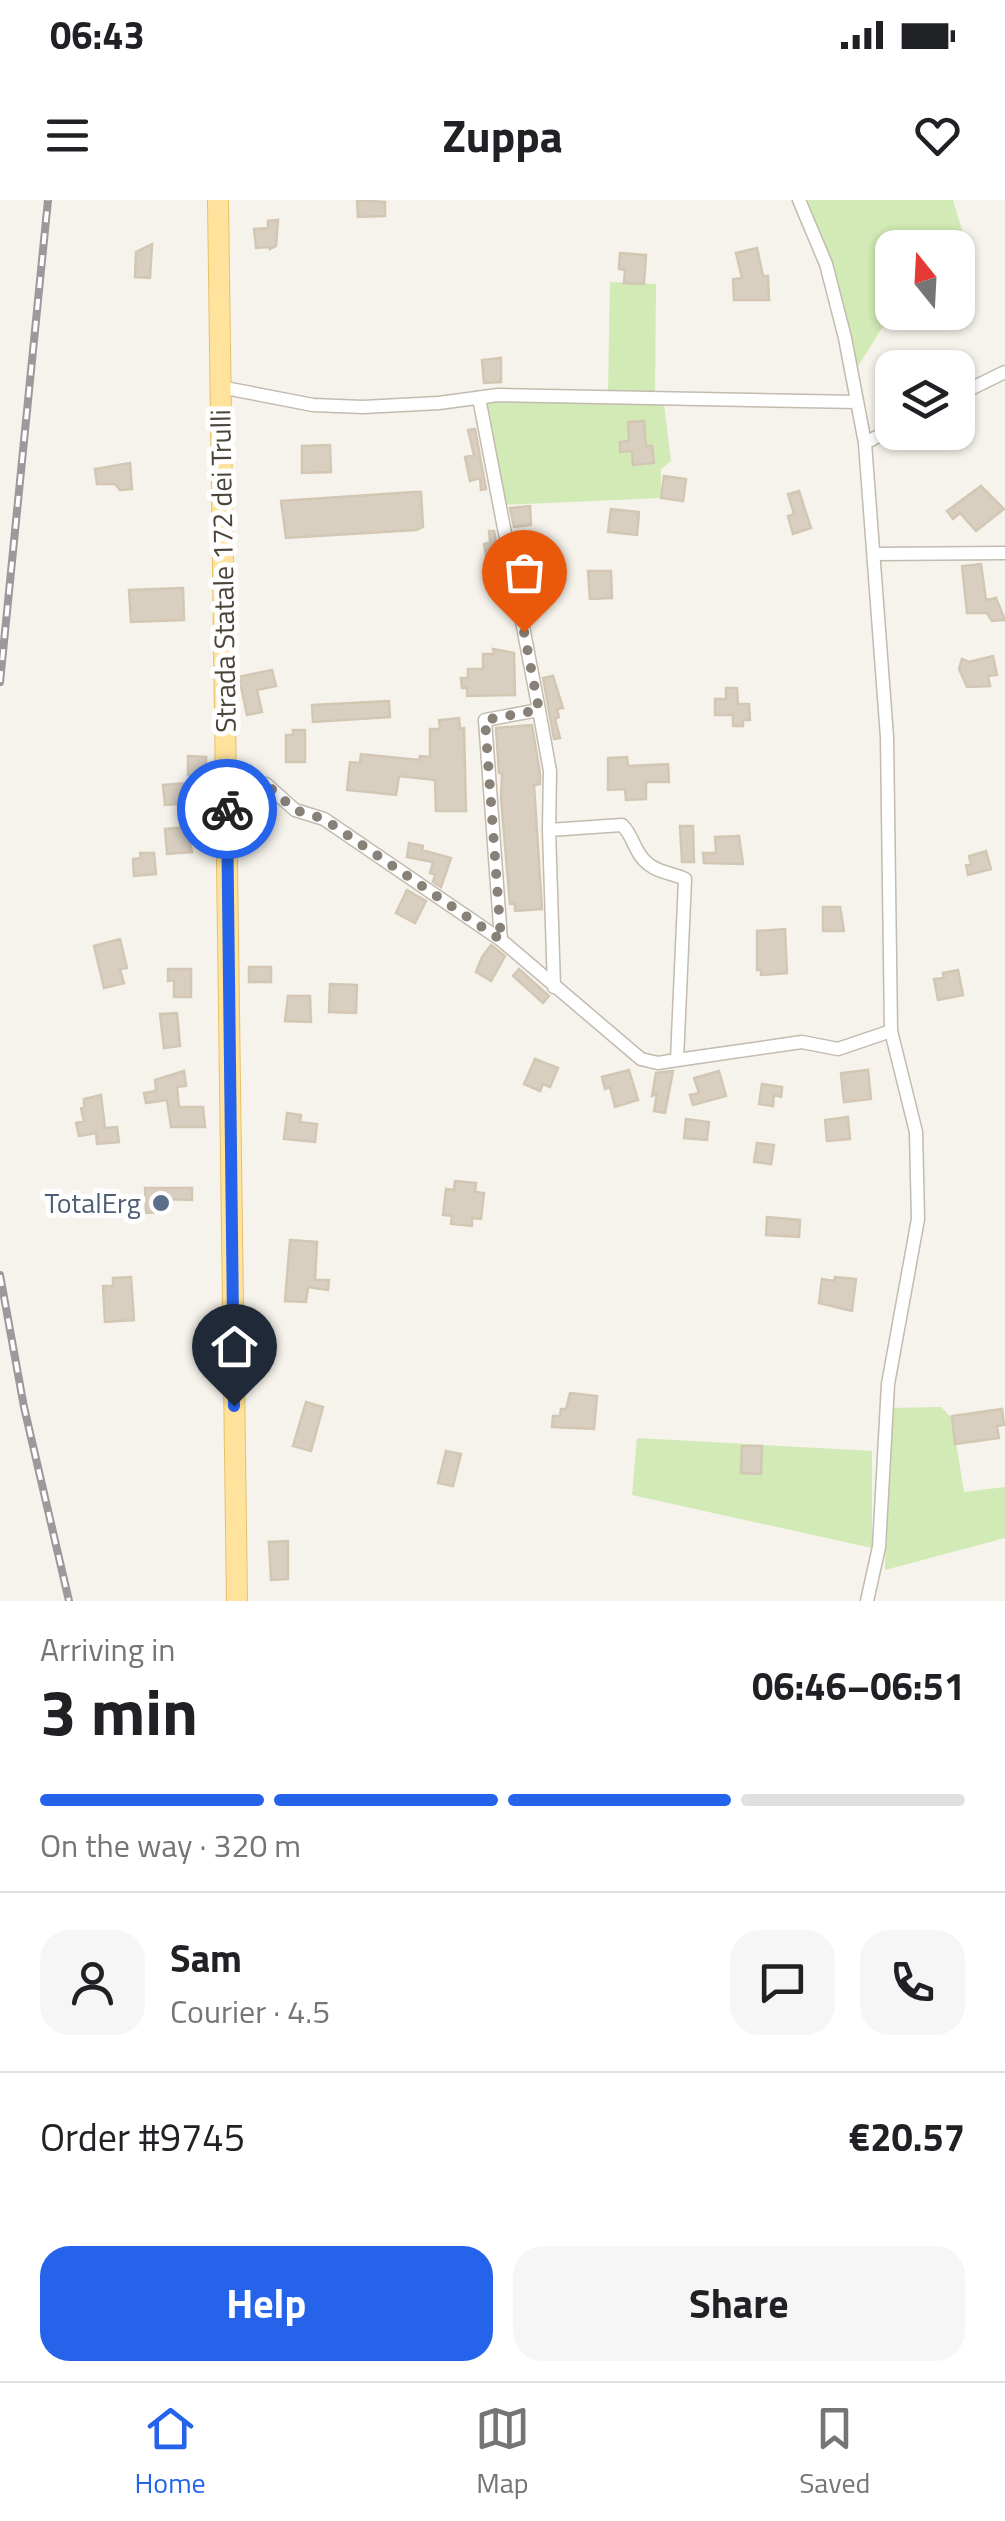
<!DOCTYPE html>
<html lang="en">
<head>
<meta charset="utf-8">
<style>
  body { margin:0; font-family:"Titillium Web",sans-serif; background:#f6f6f6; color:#202124; height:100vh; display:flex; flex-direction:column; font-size:38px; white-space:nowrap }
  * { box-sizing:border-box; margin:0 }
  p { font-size:32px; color:#757577 }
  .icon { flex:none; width:55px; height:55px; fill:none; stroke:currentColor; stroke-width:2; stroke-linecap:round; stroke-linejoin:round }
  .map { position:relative; height:1401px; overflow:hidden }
  .side { display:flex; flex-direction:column; background:#fff; flex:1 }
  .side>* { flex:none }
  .needle { width:65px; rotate:342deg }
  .fabs { position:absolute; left:875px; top:30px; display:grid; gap:20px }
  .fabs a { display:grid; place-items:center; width:100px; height:100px; border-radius:20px; background:#fff; box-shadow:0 2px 8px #0004; font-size:50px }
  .pin { position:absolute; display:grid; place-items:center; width:85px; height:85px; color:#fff; margin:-102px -42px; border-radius:50% 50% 50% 0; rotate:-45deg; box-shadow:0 0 10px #0007 }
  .pin .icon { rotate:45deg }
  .courier { position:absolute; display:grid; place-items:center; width:100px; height:100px; margin:-50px; border:8px solid #2563eb; border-radius:50%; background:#fff; color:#222; box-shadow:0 2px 12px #0007 }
  .headline em { font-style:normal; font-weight:700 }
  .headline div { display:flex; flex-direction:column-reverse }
  .headline { display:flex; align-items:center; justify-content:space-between; height:170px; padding:0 40px }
  h1 { font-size:65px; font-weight:700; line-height:75px }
  .bar { display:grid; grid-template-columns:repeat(4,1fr); gap:15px 10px; align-content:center; height:120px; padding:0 40px }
  .bar i { height:12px; border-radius:8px; background:#e0e0e0 }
  .bar .selected { background:#2563eb }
  .bar p { grid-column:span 4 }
  .line { display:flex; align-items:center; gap:25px; padding:0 40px; border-top:2px solid #e0e0e0 }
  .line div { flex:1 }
  .round { display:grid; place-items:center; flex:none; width:105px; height:105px; border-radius:30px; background:#f6f6f6 }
  .button { display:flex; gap:20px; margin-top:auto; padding:20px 40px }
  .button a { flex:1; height:115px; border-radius:30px; background:#2563eb; color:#fff; font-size:40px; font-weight:700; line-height:115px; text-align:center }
  .button a+a { background:#f6f6f6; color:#202124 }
  .status { display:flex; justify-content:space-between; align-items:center; height:70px; padding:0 50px; background:#fff; direction:ltr }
  .status svg { height:28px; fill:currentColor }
  header { display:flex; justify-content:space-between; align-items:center; height:130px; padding:0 40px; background:#fff; font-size:45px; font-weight:700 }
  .tab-bar { display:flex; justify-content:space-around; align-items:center; height:140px; border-top:2px solid #e0e0e0; background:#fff; font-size:28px; color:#757577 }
  .tab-bar a { display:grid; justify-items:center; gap:5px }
  .tab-bar .selected { color:#2563eb }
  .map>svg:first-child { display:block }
  .green { fill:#d2eab5 }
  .building { fill:#d8cfc1; stroke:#d3c7b4; stroke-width:2.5 }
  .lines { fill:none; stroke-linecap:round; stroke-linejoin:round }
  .minor-casing { stroke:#c2bbae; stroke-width:15 }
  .primary-casing { stroke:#e6c16a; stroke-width:22 }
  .minor { stroke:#fff; stroke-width:12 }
  .primary { stroke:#ffe39c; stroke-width:20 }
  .rail-casing { stroke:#9a9a9a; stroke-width:8 }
  .rail { stroke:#fff; stroke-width:4; stroke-dasharray:11; stroke-linecap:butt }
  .done { stroke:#878178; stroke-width:10; stroke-dasharray:0 18 }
  .route { stroke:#2563eb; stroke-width:12 }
  .service-dot { fill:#5c6f8a; stroke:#fff; stroke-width:4 }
  .labels { text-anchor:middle; stroke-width:10; stroke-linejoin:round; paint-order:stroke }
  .street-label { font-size:28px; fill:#4b4439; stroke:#fff }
  .service-label { font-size:28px; fill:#4e5e75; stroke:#fff; text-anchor:end }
</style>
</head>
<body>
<div class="status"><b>06:43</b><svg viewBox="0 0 49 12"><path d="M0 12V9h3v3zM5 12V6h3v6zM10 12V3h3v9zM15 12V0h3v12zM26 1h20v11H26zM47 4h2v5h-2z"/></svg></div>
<header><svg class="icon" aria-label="menu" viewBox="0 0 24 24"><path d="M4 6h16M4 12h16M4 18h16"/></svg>Zuppa<svg class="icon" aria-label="heart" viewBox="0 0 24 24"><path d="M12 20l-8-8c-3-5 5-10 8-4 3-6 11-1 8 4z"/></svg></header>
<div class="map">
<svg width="1005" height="1401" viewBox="0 0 1005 1401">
  <rect width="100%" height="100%" fill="#f6f3ec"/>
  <!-- green -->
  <path class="green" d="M804 0H953L964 37 956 47 892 48V112L909 113 908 116 882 128 855 171Z
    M610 82 656 84 655 192 664 204 671 261 661 269V298L503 305 486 201 608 192Z
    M941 1207 952 1218 964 1292 1005 1287V1338L885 1370 889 1208Z
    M637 1238 872 1251V1348L632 1295Z"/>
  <!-- building -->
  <path class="building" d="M357 0 385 2V16L358 17Z
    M278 20 276 46 270 49V47L256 48 254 29 268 28V21Z
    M152 44 150 78 135 77 136 52Z
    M757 48 763 76H768L769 100H734L733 79 742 78 736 53Z
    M620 53 646 55 644 84 624 83 625 70 619 69Z
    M501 158V182L484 183 482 160Z
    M644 221 646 246H652L654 263 633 265 632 251 620 252V242L629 241 628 222Z
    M475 229 486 289 481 290 480 278 470 281 465 257 474 255 468 230Z
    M330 245 331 272 302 273V246Z
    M130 263 132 289 120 290 115 284H97L95 269Z
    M664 276 686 279 683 301 661 298Z
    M981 286 1004 309 976 331 960 313 953 319 947 311Z
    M799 291 811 328 793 334 788 316 794 314 788 294Z
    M414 292H421L423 327 416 330 286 338 281 301Z
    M530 306 531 325 514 327 510 308Z
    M611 309 639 312 637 335 608 332Z
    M489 331H494L503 376H499L496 362 488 364 484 344 490 342Z
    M981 364 986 400 996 398 1005 420 992 421 987 413H967L962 366Z
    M588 371H611L612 398 590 399Z
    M183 388 184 420 131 422 129 390Z
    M493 449 514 453 515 495 467 496V488H462L461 478H468V469H483V454H494Z
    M993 456 997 475 988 476 990 486 967 487 959 469 962 459 969 462Z
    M272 470 276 486 257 490 262 512 247 515 239 477Z
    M553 476 563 508 557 509 559 517 555 519 560 538 554 539 543 478Z
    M726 488H737L738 504H749L750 520H743V526H733V515H715V499H726Z
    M389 501 390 517 313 522 312 505Z
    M459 518 460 529 464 528 466 611H436L435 580 399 576 396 595 347 590 350 562 360 563 361 554 419 560 420 556 430 557V529H440L439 520Z
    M532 525 540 574V584L534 585 542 709 515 711V704H510L501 598 502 573H499L496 528Z
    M293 530H305V562H286V535H293Z
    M188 556 206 557V575H188Z
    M627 557 628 566 668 564 669 582H646V599L626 600 625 589 608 590V558Z
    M188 583 190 603 165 605 163 585Z
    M680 626H693L694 662H682Z
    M187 627 192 652 167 654 165 629Z
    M739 636 743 664 704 663 703 653H716L715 637Z
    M409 643 423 646 422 650 451 658 441 687 433 682 435 674 430 673 433 662 407 657Z
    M986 651 991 669 968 675 966 665 971 664 969 656Z
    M140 653H154L156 674 134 676 133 659 141 658Z
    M407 690 426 701 415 723 396 713Z
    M823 707H840L844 731H823Z
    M785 729 787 773 761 775V770H757V731Z
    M120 739 127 768 120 769 124 783 104 788 94 746Z
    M491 745 505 756 491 781 476 772 482 757Z
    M249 767H271V782H249Z
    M168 769H191V797H174V780L168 781Z
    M519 769 549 796 543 803 513 776Z
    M958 770 963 795 938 800 934 779 944 778 943 773Z
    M330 784 357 785 356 813 329 812Z
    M288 796H310L311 822 285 821Z
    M177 813 180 846 164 848 160 814Z
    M535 859 558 868 550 887 543 884 540 891 524 884Z
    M629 870 638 900 615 907 610 887 605 889 602 877Z
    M868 870 871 899 844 902 841 873Z
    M184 871 186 886 177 887 179 907H203L205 927H171L167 900 146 903 144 893 156 891 155 880Z
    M673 871 665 913 654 911 657 894 652 896 656 873Z
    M719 871 726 896 693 905 690 895 699 893 694 878Z
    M762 884 782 887 781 897 774 895 773 906 759 904Z
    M101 895 105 928 117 927 119 942 97 944 96 933 79 936 76 923 84 921 81 908 84 907V899Z
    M287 913 301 915 300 922 317 924 315 942 284 939Z
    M848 917 850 939 827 941 825 920Z
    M686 919 709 922 707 940 684 938Z
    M757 943 774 945 771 964 754 962Z
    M455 981 476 983 475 992 484 993 481 1019 472 1018V1026L451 1024 452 1016 443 1015 446 989 454 990Z
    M145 988H192V1000L163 999V1012L146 1013Z
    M767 1017 800 1020 799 1037 766 1035Z
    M290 1040 317 1042 315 1080H329L328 1090 308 1087 306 1102 285 1101Z
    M131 1077 134 1120 105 1122 103 1086H113V1078Z
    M835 1077 856 1079 852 1111 819 1103 822 1079 834 1081Z
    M570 1193 597 1196 594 1229 552 1227 553 1216H560L561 1209H566Z
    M306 1202 323 1207 311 1251 293 1246Z
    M1002 1209 1004 1225 997 1226 999 1238 955 1244 952 1216Z
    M742 1246H762L761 1274 741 1273Z
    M446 1251 461 1254 453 1286 438 1283Z
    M288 1341V1379L271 1380 269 1342Z"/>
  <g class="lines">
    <defs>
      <path id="minor" d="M220 187 313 205 363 207 439 203 498 195 857 202
        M958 195 1005 172
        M479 198 539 510
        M865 243 892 229
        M874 354 1005 353
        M227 584H266L295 610 324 619 501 740 641 859 658 863 677 860
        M549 630 554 787
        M501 740 485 520 539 510 550 571 549 630 622 625C633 635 634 651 645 661 655 672 672 673 685 679L677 860 802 842 838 849 891 831 887 537 865 243 845 138 826 64 799 0
        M867 1401 879 1347 888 1184 918 1019 916 932 891 831"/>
      <path id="primary" d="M218 0 237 1401"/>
    </defs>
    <!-- minor casing -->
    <use href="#minor" class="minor-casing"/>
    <!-- primary casing -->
    <use href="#primary" class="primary-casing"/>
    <!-- minor -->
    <use href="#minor" class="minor"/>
    <!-- primary -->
    <use href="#primary" class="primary"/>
    <defs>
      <path id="rail" d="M0 482 48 0
        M0 1075 24 1207 69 1401"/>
    </defs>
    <!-- rail casing -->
    <use href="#rail" class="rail-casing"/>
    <!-- rail -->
    <use href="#rail" class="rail"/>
  </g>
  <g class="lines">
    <!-- done -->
    <path class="done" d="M227 609V584H266L295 610 324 619 501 740 485 520 539 510 524 432"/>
    <!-- route -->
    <path class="route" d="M227 609 234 1206"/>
  </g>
  <!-- markers -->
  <circle class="service-dot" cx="161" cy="1003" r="10"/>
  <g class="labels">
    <!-- street labels -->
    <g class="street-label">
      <text transform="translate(223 371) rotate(-91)" y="10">Strada Statale 172 dei Trulli</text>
    </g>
    <!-- service labels -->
    <g class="service-label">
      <text x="141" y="1013">TotalErg</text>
    </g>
  </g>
</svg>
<div class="fabs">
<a><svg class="needle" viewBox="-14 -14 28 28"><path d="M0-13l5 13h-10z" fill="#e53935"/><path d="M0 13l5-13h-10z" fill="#757577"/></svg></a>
<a><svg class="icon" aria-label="layers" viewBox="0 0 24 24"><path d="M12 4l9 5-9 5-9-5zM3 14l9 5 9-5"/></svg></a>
</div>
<div class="pin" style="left:524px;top:432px;background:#ea580c"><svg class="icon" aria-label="bag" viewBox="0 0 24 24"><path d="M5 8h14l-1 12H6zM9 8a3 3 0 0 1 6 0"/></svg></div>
<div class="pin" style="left:234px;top:1206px;background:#1f2937"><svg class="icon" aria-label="home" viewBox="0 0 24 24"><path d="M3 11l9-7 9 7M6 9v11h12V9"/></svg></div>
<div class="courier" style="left:227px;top:609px"><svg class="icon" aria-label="bike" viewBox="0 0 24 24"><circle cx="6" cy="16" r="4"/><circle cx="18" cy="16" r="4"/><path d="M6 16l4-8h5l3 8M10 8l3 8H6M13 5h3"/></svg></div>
</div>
<section class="side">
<div class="headline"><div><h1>3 min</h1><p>Arriving in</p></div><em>06:46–06:51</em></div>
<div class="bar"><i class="selected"></i><i class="selected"></i><i class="selected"></i><i></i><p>On the way · 320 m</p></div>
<div class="line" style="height:180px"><a class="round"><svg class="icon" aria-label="person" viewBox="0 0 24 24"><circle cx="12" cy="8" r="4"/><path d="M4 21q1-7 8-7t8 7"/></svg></a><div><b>Sam</b><p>Courier · 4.5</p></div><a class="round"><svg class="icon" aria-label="chat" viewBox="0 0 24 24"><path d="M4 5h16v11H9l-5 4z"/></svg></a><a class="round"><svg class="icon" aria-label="phone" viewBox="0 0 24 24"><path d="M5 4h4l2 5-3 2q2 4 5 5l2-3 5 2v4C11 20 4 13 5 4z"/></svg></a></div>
<div class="line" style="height:130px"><div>Order #9745</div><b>€20.57</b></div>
<div class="button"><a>Help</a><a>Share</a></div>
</section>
<nav class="tab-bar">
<a class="selected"><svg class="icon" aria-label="home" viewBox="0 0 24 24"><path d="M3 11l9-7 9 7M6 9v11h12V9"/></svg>Home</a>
<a><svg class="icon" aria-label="map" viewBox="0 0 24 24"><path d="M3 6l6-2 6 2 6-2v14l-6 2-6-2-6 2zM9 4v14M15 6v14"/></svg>Map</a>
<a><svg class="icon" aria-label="saved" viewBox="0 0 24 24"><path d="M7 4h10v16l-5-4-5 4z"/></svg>Saved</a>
</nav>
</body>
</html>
